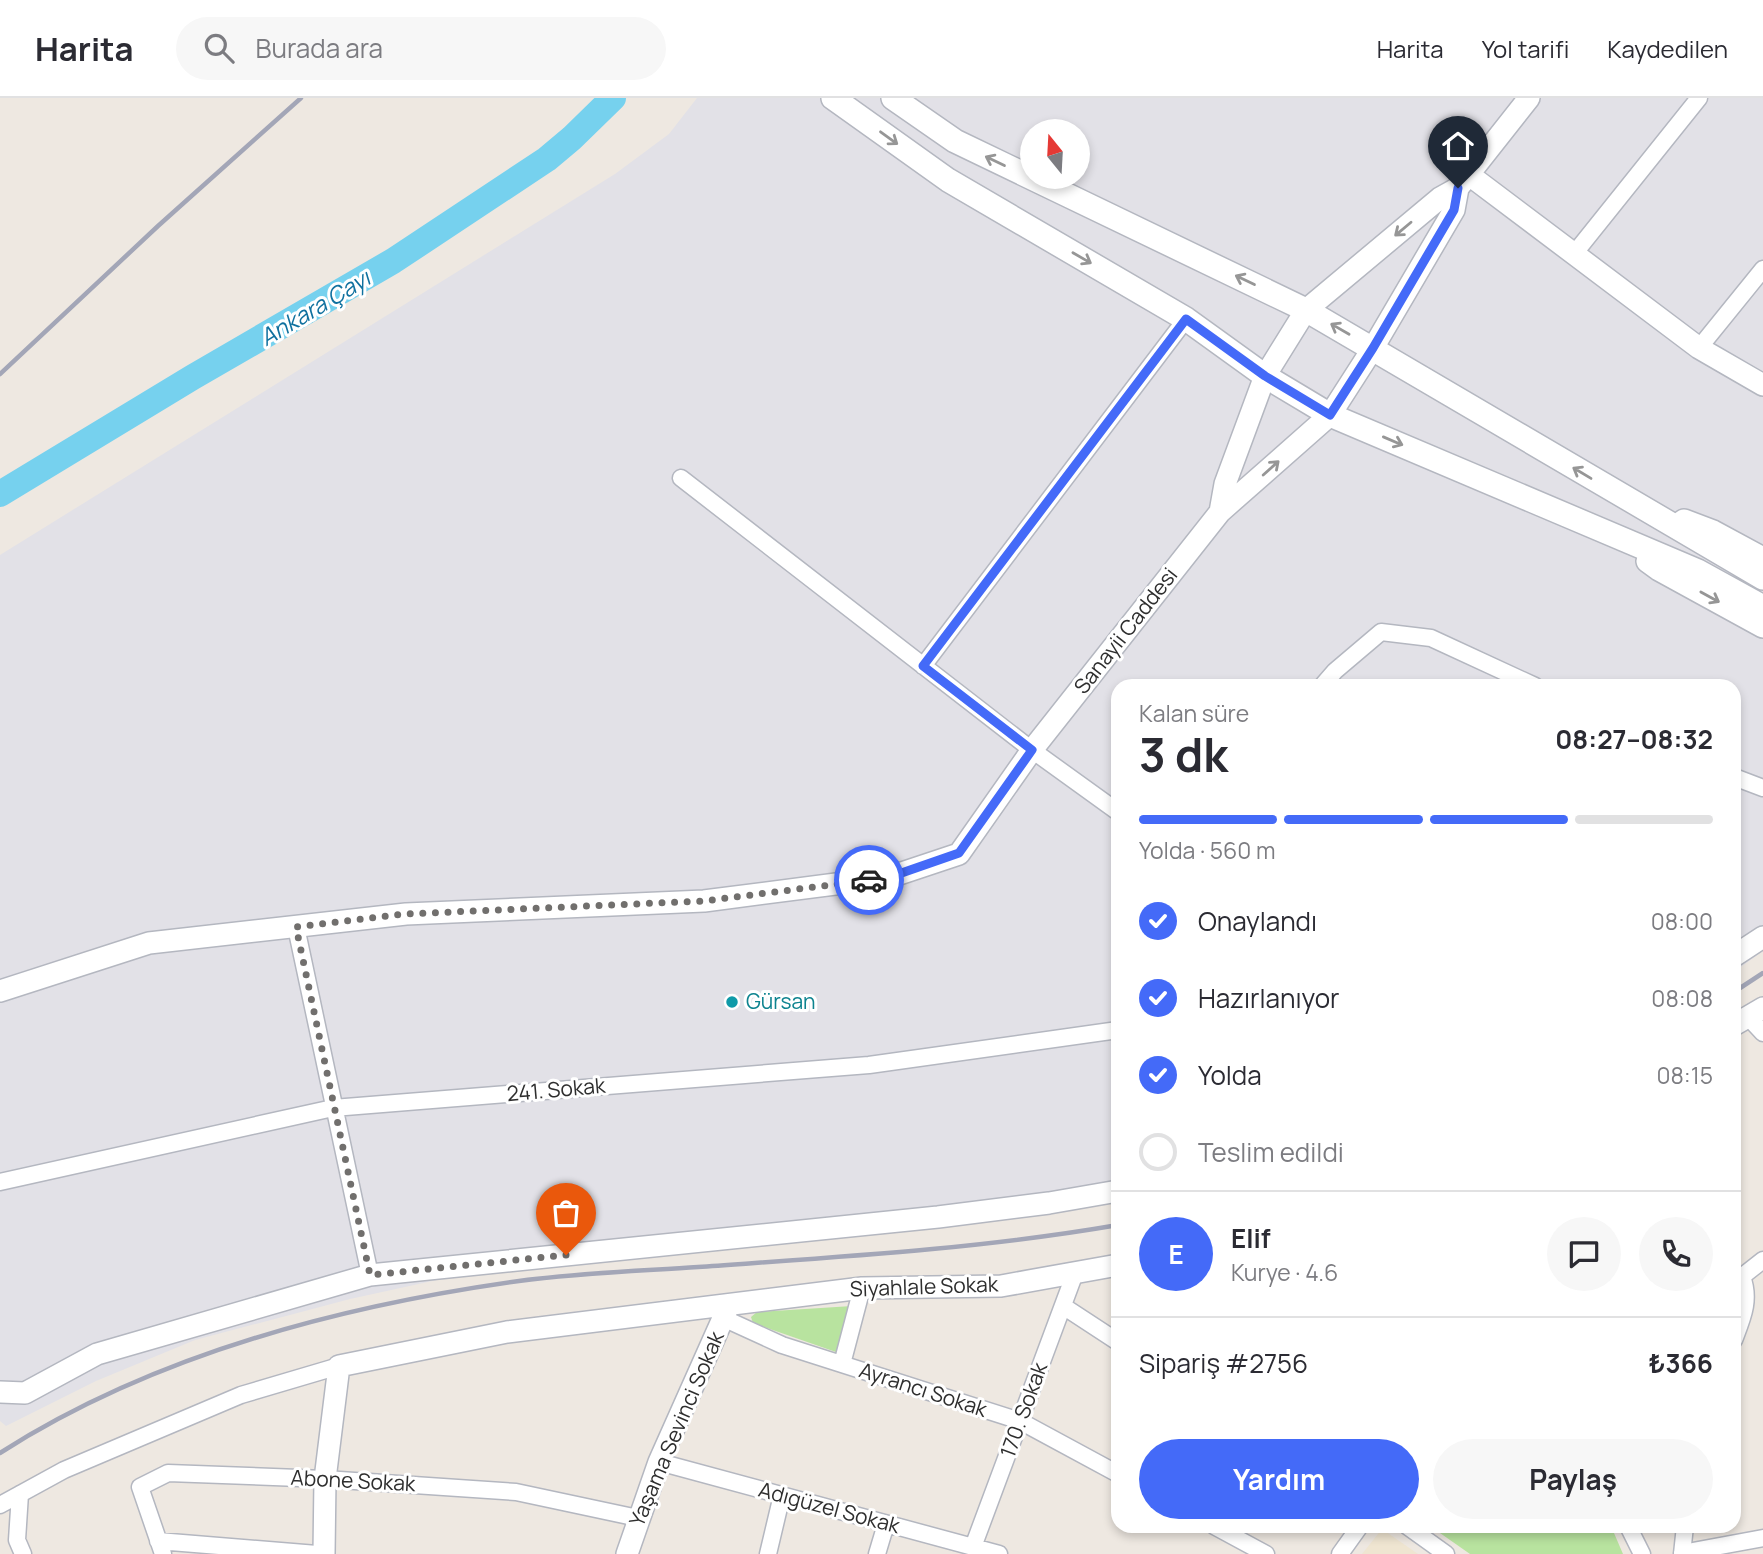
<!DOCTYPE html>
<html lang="tr">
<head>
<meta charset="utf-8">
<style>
  body { margin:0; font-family:Manrope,sans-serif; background:#f7f7f7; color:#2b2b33; height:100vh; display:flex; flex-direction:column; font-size:26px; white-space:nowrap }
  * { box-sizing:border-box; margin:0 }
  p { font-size:23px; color:#7c7c81 }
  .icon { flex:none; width:38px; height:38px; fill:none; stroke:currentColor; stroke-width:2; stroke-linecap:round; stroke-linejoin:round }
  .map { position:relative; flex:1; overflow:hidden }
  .side { position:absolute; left:1111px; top:581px; width:630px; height:854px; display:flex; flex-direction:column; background:#fff; border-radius:21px; box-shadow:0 4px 10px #0003 }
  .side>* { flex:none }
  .needle { width:46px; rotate:342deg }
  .tools { position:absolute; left:1020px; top:21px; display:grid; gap:14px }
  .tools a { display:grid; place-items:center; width:70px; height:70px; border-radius:50%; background:#fff; box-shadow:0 4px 10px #0003; font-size:35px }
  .pin { position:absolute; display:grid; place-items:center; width:60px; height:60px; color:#fff; margin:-72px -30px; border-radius:50% 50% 50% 0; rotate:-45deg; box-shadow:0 0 7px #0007 }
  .pin .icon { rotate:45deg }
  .courier { position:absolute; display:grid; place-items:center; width:70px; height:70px; margin:-35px; border:5px solid #446af8; border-radius:50%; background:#fff; color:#222; box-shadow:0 2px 9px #0007 }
  .headline em { font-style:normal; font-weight:700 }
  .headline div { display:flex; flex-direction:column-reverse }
  .headline { display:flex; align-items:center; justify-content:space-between; height:119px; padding:0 28px }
  h1 { font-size:46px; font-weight:700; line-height:52px }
  .bar { display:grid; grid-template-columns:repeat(4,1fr); gap:10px 7px; align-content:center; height:84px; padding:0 28px }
  .bar i { height:9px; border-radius:5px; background:#e1e1e2 }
  .bar .on { background:#446af8 }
  .bar p { grid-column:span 4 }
  .line { display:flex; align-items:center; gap:18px; padding:0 28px; border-top:2px solid #e1e1e2 }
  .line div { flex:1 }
  .round { display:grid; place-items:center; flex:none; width:74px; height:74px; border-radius:37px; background:#f7f7f7 }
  ol { padding:0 28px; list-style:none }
  li { display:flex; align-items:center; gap:21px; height:77px }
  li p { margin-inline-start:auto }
  li .icon { padding:7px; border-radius:50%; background:#446af8; color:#fff; stroke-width:4 }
  li:last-child { color:#7c7c81 }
  li i { width:38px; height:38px; border:4px solid #e1e1e2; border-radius:50% }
  .cta { display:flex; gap:14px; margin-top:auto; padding:14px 28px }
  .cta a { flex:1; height:80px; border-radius:42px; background:#446af8; color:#fff; font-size:28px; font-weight:700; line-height:80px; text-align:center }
  .cta a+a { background:#f7f7f7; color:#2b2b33 }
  header { display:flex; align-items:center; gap:42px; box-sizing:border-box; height:98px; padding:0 35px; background:#fff; border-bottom:2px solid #e1e1e2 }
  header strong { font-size:33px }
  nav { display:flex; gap:38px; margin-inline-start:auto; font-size:24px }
  .search { width:490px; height:63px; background:#f7f7f7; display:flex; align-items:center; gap:18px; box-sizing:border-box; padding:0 24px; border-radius:38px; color:#7c7c81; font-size:26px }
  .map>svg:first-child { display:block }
  .industrial { fill:#e2e1e7; fill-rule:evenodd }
  .education { fill:#efe5d1 }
  .green { fill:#b8e39f }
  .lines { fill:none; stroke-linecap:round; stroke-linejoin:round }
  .river { stroke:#76d1ee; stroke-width:26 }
  .minor-casing { stroke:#b4b7c0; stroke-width:19 }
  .tertiary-casing { stroke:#b4b7c0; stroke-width:24 }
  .secondary-casing { stroke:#b4b7c0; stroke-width:26 }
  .minor { stroke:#fff; stroke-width:16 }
  .tertiary { stroke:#fff; stroke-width:21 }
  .secondary { stroke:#fff; stroke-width:23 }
  .rail { stroke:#a3a6b7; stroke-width:4.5 }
  .oneway { stroke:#969696 }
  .done { stroke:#716f6d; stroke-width:7; stroke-dasharray:0 12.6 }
  .route { stroke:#446af8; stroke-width:9 }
  .culture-dot { fill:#0f9aa8; stroke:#fff; stroke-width:2.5 }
  .labels { text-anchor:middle; stroke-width:6; stroke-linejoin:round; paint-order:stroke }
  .street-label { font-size:21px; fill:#2e2e2e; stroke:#fff }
  .culture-label { font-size:21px; fill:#0d838f; stroke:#fff; text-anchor:start }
  .water-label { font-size:23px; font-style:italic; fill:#10719f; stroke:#fff }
</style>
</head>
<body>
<header>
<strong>Harita</strong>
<div class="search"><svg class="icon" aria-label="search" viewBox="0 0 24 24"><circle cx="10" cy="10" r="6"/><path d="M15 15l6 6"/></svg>Burada ara</div>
<nav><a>Harita</a><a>Yol tarifi</a><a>Kaydedilen</a></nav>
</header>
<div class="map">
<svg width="1763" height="1456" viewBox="0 0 1763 1456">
  <rect width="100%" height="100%" fill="#eee8e1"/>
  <!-- industrial -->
  <path class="industrial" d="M697 0H1763V853L1734 874V588H1118V1103L1070 1113 972 1125 693 1152 437 1182 350 1201 195 1242 96 1283 6 1328 0 1323V457L615 76 669 36ZM1032 33H1078V79H1032Z"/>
  <!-- education -->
  <path class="education" d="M1382 1431 1418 1456H1362Z"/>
  <!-- green -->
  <path class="green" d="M852 1208 836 1254 753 1225 751 1219 757 1214Z
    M1430 1428H1611L1623 1456H1470Z"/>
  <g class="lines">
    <!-- river -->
    <path class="river" d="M0 396 193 279 393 163 547 61 572 40 613 0"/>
    <defs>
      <path id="minor" d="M1574 156 1699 0
        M1699 250 1763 171
        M681 380 1032 652 1118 714
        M923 568 1186 221
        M1322 588 1335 573 1381 534 1431 540 1535 588
        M1734 679 1763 690
        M296 829 370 1177
        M1749 920 1763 935
        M0 1084 333 1010 869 967 1118 932
        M1735 1184 1763 1162
        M1063 1208 1118 1244
        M723 1220 782 1247 1020 1323 1118 1376
        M1734 1242C1742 1221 1751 1202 1742 1179
        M842 1266 862 1190
        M659 1364 999 1456
        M20 1396 17 1442 23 1456
        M0 1407 64 1372 241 1297 339 1268
        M1214 1428 1266 1456
        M1407 1428 1446 1456
        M1628 1428 1642 1456
        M158 1443 317 1456
        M973 1449 1075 1175
        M1682 1455 1763 1440
        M163 1456 140 1389 168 1375 325 1381 516 1394 638 1420
        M768 1456 782 1397
        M877 1456 886 1426
        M1340 1456 1360 1428
        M1682 1456 1685 1428"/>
      <path id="tertiary" d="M1468 76 1699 250 1763 287
        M1220 414 1225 386 1265 278 1306 212 1440 100 1458 90 1529 0
        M1734 858 1763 839
        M0 893 149 845 406 816 704 803 890 779 959 756 1032 652 1220 414 1330 317 1373 250 1454 112 1458 90
        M1734 927 1763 910
        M0 1294 25 1295 97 1256 370 1177 938 1119 1049 1105 1118 1093
        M324 1456 325 1381 339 1268 507 1234 862 1190 1001 1188 1118 1167
        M627 1456 659 1364 729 1207"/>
      <path id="secondary" d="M833 0 948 82 1186 221 1265 278 1330 317 1698 473 1763 509
        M893 0 955 43 1306 212 1763 480
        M1684 423 1713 434 1763 461
        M1648 463 1659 471 1763 528"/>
    </defs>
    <!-- minor casing -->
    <use href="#minor" class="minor-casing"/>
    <!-- tertiary casing -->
    <use href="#tertiary" class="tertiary-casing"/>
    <!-- secondary casing -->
    <use href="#secondary" class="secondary-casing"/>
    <!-- minor -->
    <use href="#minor" class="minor"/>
    <!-- tertiary -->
    <use href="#tertiary" class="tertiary"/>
    <!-- secondary -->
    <use href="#secondary" class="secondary"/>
    <!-- rail -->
    <path class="rail" d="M0 276 158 128 301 0
      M1734 894 1763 875
      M0 1355C153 1257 339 1208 519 1183 578 1175 638 1173 698 1169 838 1159 979 1151 1118 1127"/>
  </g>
  <!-- one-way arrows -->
  <defs><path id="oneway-shaft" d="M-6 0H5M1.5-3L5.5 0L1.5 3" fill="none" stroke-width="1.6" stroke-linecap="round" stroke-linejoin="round" transform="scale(1.75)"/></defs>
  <g class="oneway">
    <use href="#oneway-shaft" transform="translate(889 40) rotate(36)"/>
    <use href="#oneway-shaft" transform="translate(995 63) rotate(-154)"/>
    <use href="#oneway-shaft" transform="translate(1403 131) rotate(140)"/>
    <use href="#oneway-shaft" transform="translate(1082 160) rotate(30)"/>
    <use href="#oneway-shaft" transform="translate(1245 182) rotate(-154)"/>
    <use href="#oneway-shaft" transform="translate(1340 231) rotate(-150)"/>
    <use href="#oneway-shaft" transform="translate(1393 343) rotate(23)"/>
    <use href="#oneway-shaft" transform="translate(1271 370) rotate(-42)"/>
    <use href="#oneway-shaft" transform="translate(1582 375) rotate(-149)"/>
    <use href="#oneway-shaft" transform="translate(1710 499) rotate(29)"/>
  </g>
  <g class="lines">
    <!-- done -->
    <path class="done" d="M566 1157 370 1177 296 829 405 816 704 803 869 782"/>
    <!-- route -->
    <path class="route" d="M869 782 890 779 959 755 1032 652 923 568 1186 221 1265 278 1330 317 1373 250 1454 112 1458 90"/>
  </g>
  <!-- markers -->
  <circle class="culture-dot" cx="732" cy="904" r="7"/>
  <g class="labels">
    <!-- street labels -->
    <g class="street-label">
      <text transform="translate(1126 533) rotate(-52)" y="7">Sanayii Caddesi</text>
      <text transform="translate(556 992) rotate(-5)" y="7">241. Sokak</text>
      <text transform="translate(924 1189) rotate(-2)" y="7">Siyahlale Sokak</text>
      <text transform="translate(923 1292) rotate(18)" y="7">Ayrancı Sokak</text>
      <text transform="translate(1024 1312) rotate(-70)" y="7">170. Sokak</text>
      <text transform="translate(677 1331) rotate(-67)" y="7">Yaşama Sevinci Sokak</text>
      <text transform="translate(353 1383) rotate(3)" y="7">Abone Sokak</text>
      <text transform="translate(829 1410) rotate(15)" y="7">Adıgüzel Sokak</text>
    </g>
    <!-- culture labels -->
    <g class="culture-label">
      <text x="746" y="911">Gürsan</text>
    </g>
    <!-- water labels -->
    <g class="water-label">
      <text transform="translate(315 210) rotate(-31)" y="8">Ankara Çayı</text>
    </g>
  </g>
</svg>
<div class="tools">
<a><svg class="needle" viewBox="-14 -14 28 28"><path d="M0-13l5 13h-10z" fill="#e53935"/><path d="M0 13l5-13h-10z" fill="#7c7c81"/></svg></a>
</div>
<div class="pin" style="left:566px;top:1157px;background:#ea580c"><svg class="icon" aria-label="bag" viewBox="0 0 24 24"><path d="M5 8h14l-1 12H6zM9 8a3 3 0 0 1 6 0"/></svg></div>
<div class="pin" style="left:1458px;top:90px;background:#1f2937"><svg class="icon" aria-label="home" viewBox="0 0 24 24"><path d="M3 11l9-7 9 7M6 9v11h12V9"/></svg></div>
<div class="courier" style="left:869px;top:782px"><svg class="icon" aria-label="car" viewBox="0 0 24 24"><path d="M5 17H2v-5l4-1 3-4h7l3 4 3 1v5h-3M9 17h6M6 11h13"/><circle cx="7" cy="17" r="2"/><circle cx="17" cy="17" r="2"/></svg></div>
<section class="side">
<div class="headline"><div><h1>3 dk</h1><p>Kalan süre</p></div><em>08:27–08:32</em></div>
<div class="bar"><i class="on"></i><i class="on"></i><i class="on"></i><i></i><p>Yolda · 560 m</p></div>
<ol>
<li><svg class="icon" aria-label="check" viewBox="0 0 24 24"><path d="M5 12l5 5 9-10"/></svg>Onaylandı<p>08:00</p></li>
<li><svg class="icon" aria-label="check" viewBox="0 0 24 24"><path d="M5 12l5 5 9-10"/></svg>Hazırlanıyor<p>08:08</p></li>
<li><svg class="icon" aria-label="check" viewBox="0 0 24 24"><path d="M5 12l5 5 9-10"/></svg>Yolda<p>08:15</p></li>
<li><i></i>Teslim edildi</li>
</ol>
<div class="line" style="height:126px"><b class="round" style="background:#446af8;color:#fff">E</b><div><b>Elif</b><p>Kurye · 4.6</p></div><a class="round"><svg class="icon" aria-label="chat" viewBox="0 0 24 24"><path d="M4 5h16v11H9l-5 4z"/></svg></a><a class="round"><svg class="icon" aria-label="phone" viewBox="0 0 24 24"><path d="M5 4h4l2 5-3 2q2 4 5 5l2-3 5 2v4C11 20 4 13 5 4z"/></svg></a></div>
<div class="line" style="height:91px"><div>Sipariş #2756</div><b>₺366</b></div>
<div class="cta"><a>Yardım</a><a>Paylaş</a></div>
</section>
</div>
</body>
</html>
